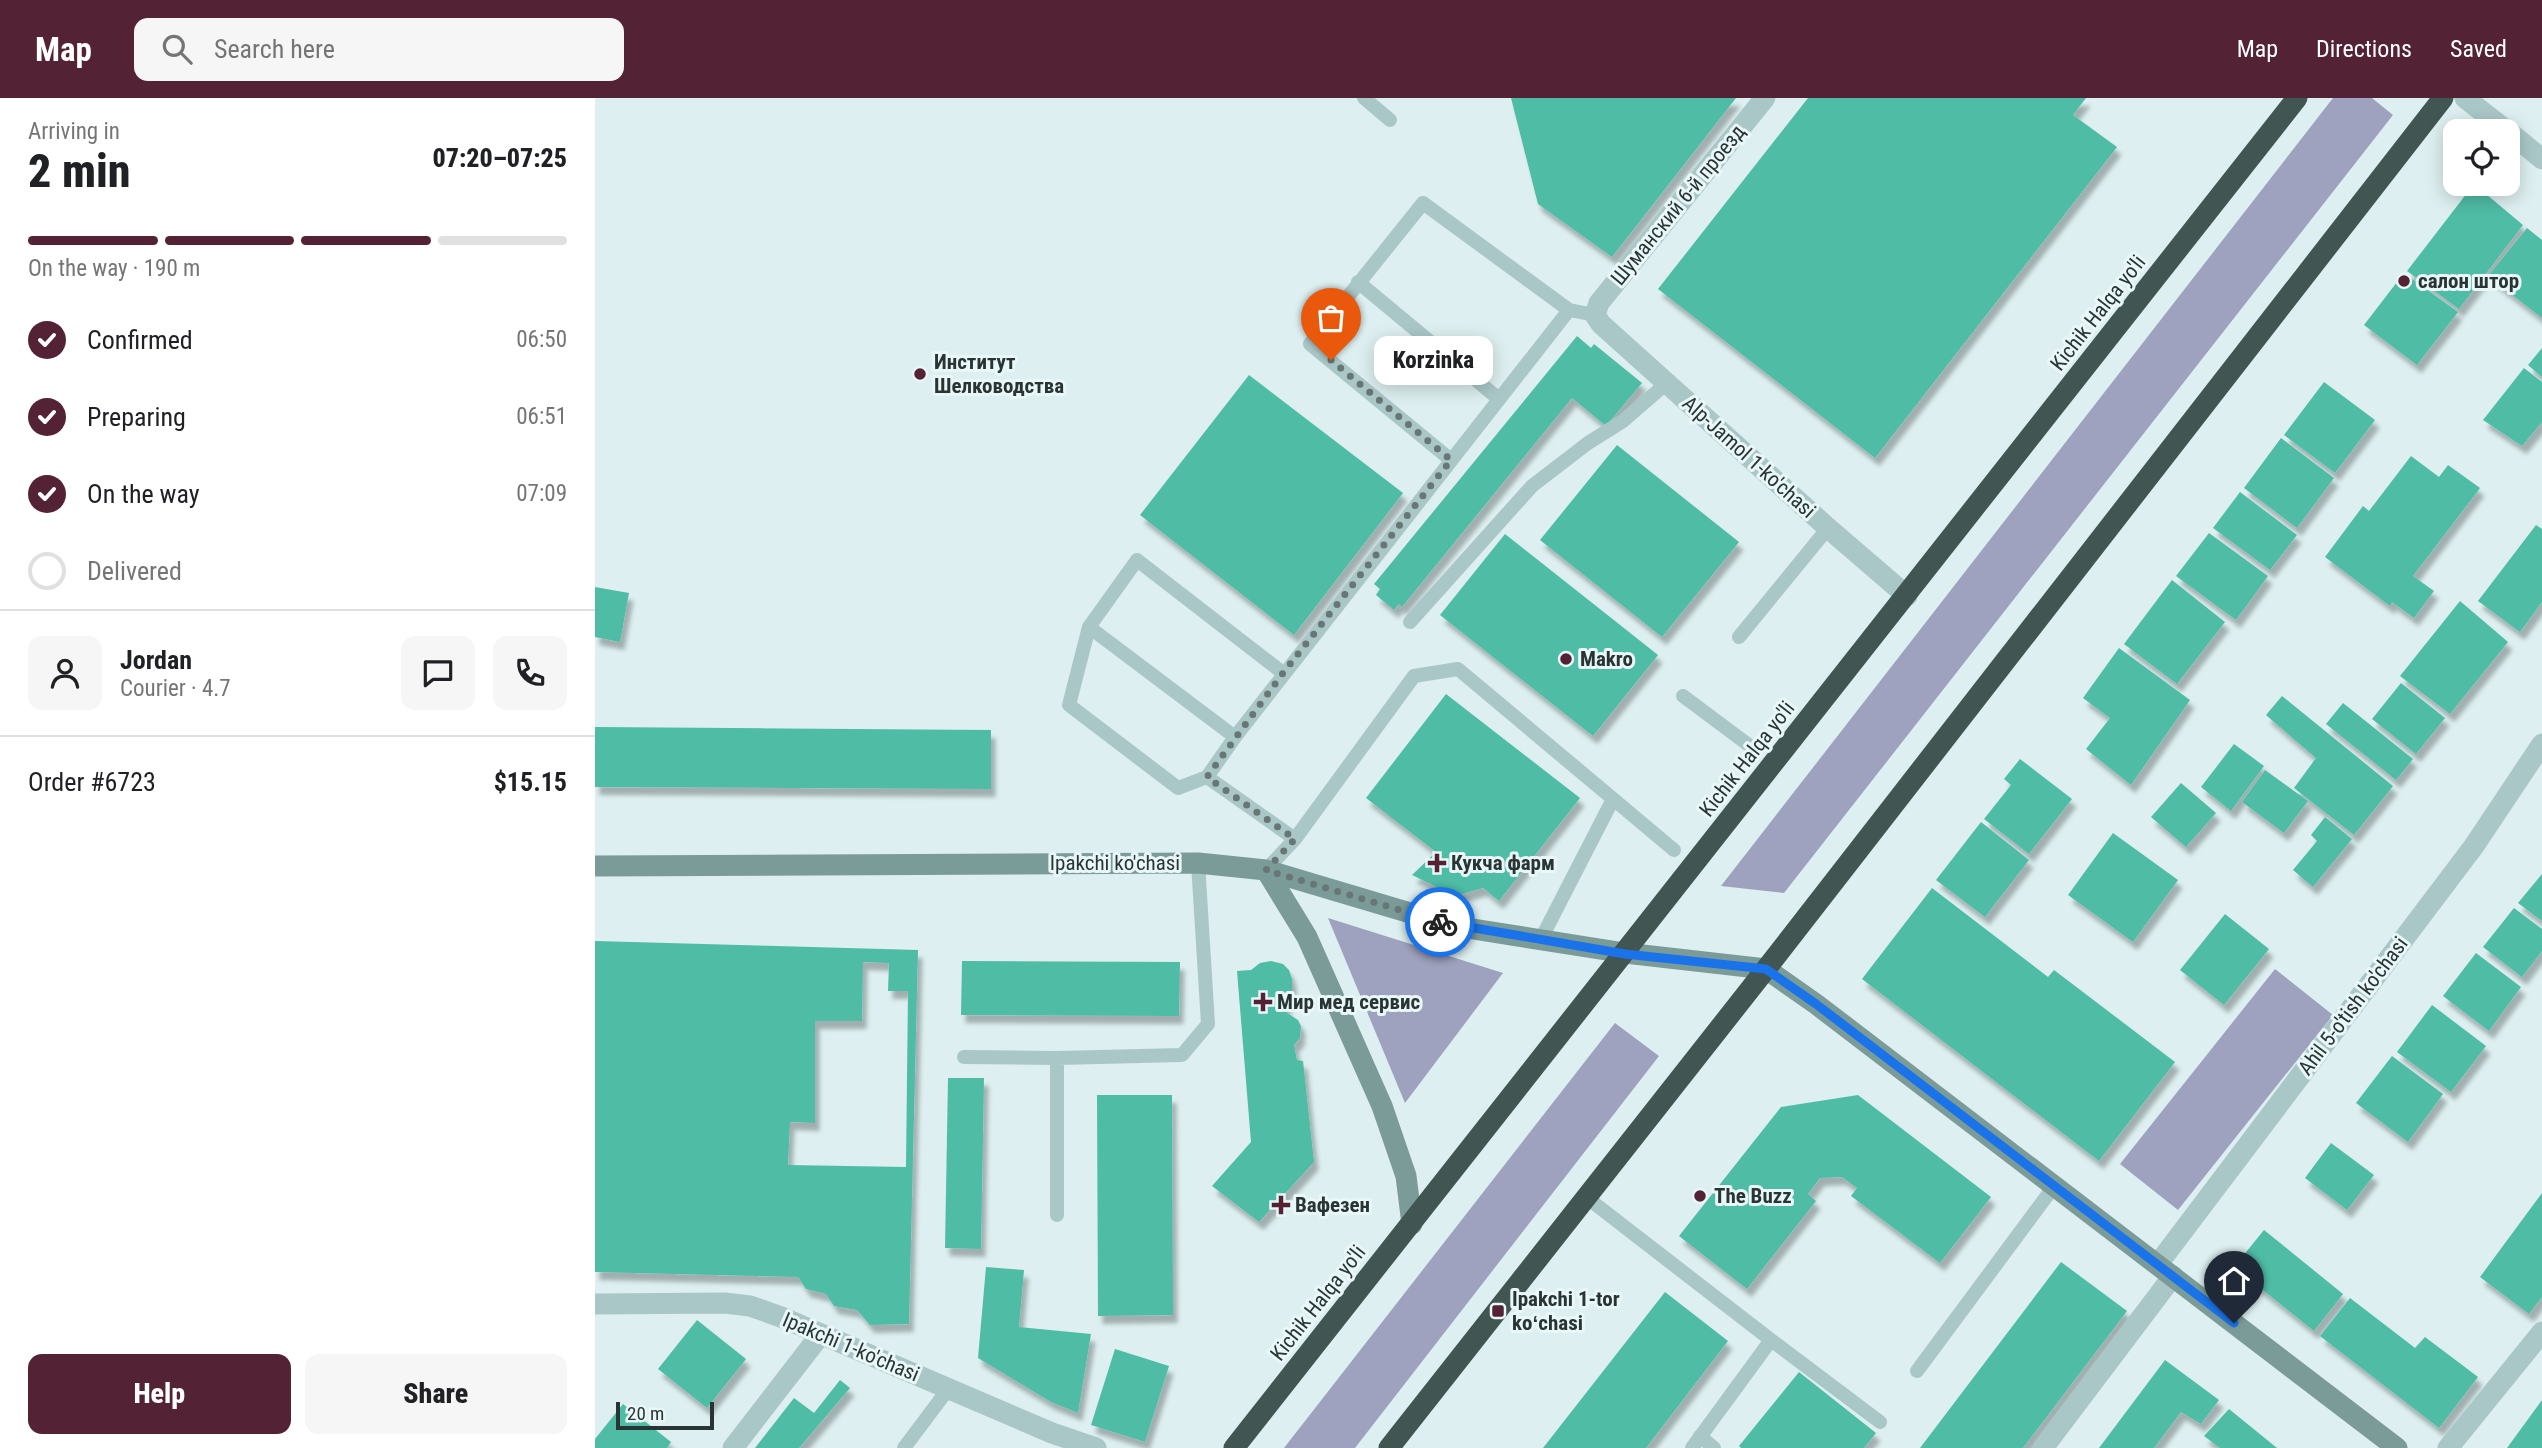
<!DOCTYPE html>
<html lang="en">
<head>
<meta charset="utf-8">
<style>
  body { margin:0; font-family:"Roboto Condensed",sans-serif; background:#f6f6f6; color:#202124; height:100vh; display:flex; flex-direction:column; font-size:26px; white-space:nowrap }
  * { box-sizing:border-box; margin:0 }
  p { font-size:23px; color:#757577 }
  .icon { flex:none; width:38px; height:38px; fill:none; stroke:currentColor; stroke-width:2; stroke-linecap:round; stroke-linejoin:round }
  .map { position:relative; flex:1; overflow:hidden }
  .sheet { display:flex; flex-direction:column; background:#fff; width:595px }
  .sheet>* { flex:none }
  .buttons { position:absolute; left:1848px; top:21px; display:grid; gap:14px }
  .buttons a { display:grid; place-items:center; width:77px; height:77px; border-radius:14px; background:#fff; box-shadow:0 4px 18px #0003; font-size:35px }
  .scale { position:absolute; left:21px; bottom:18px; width:98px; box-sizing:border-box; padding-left:7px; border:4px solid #293534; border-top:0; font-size:19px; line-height:24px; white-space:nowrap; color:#293534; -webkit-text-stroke:5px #e9f7f8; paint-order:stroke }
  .pin { position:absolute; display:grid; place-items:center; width:60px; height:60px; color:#fff; margin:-72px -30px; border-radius:50% 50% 50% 0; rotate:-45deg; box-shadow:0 0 7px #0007 }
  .pin .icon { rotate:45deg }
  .courier { position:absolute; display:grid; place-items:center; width:70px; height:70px; margin:-35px; border:5px solid #1a73e8; border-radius:50%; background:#fff; color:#222; box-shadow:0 2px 9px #0007 }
  .bubble { position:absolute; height:49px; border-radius:14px; background:#fff; box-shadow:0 4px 18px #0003; font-size:23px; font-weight:800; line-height:49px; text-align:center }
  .head em { font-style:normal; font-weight:800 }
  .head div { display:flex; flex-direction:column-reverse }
  .head { display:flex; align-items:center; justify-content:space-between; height:119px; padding:0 28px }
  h1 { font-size:46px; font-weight:800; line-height:52px }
  .bar { display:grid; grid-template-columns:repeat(4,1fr); gap:10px 7px; align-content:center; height:84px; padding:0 28px }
  .bar i { height:9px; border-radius:5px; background:#e0e0e0 }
  .bar .selected { background:#542235 }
  .bar p { grid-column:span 4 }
  .line { display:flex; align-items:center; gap:18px; padding:0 28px; border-top:2px solid #e0e0e0 }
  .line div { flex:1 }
  .round { display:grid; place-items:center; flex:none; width:74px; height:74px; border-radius:14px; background:#f6f6f6 }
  ol { padding:0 28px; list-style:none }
  li { display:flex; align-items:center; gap:21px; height:77px }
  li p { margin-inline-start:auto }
  li .icon { padding:7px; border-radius:50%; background:#542235; color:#fff; stroke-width:4 }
  li:last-child { color:#757577 }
  li i { width:38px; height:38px; border:4px solid #e0e0e0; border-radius:50% }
  .cta { display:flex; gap:14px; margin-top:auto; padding:14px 28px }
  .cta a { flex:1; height:80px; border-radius:14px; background:#542235; color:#fff; font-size:28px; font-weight:800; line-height:80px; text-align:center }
  .cta a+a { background:#f6f6f6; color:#202124 }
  header { display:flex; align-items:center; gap:42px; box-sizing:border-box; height:98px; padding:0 35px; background:#542235; color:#fff }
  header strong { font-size:33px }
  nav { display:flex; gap:38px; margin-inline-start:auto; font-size:24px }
  .search { width:490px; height:63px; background:#f6f6f6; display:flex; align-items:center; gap:18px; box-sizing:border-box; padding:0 24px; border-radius:14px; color:#757577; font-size:26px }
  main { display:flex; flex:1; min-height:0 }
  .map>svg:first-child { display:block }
  .green { fill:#9ea2be }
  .building { fill:#4fbca6; fill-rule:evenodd; filter:url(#shadow) }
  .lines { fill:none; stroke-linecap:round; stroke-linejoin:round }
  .lane { stroke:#aac7c7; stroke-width:14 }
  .street { stroke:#aac7c7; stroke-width:21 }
  .secondary { stroke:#7b9b98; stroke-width:21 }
  .highway { stroke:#415653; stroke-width:21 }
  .done { stroke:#687676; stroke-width:7; stroke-dasharray:0 12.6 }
  .route { stroke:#1a73e8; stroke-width:9 }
  .poi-dot { fill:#542235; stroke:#e9f7f8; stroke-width:2.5 }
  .labels { text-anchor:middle; stroke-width:6; stroke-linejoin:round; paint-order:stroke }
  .street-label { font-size:21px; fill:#293534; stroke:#e9f7f8 }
  .poi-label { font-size:21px; font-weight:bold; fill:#293534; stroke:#e9f7f8; text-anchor:start }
</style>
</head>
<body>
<header>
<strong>Map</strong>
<div class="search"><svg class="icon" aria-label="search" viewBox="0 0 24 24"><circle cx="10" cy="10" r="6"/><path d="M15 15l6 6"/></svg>Search here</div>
<nav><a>Map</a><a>Directions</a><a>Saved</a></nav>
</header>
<main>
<section class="sheet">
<div class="head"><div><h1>2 min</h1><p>Arriving in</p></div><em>07:20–07:25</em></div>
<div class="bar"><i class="selected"></i><i class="selected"></i><i class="selected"></i><i></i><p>On the way · 190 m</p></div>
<ol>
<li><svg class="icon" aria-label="check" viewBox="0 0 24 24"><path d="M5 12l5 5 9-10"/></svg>Confirmed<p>06:50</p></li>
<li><svg class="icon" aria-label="check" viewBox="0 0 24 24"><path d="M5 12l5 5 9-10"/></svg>Preparing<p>06:51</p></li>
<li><svg class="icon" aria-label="check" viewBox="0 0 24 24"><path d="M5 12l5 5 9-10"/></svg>On the way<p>07:09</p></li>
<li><i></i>Delivered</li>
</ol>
<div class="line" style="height:126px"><a class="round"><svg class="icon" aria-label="person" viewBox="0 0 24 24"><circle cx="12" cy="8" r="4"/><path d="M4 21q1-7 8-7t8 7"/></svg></a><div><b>Jordan</b><p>Courier · 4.7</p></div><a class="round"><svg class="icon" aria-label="chat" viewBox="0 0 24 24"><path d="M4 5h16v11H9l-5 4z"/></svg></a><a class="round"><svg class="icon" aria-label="phone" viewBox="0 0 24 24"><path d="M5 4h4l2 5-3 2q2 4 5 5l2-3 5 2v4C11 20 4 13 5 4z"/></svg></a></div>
<div class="line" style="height:91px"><div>Order #6723</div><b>$15.15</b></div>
<div class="cta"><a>Help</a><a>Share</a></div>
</section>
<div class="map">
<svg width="1947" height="1350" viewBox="0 0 1947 1350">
  <defs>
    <filter id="shadow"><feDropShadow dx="4.5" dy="8" stdDeviation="2" flood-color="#0004"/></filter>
  </defs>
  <rect width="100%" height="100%" fill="#ddeff0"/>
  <!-- green -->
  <path class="green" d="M1738 0H1777L1798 17 1189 795 1126 788Z
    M733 820 908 875 810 1005Z
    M1680 871 1738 917 1583 1112 1525 1066Z
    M1020 925 1064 958 760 1350H689Z"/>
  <!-- building -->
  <path class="building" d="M916 0H1141L1017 159 943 106Z
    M1213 0H1491L1478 17 1522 49 1280 360 1063 191Z
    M1879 86 1928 127 1864 211 1812 173Z
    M1932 130 1947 142V220L1893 178Z
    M1809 175 1863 214 1822 267 1769 227Z
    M982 238 996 250 999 246 1047 285 1011 328 977 300 807 509 804 506 799 512 781 497 785 491 779 486Z
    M1947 250V279L1933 267Z
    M1929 270 1947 284V324L1927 348 1888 322Z
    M654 277 808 395 699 537 545 417Z
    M1729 284 1780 322 1740 375 1689 337Z
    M1686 340 1739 380 1702 430 1649 390Z
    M1022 347 1144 444 1067 539 945 442Z
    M1816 358 1844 379 1853 367 1885 390 1818 478 1839 493 1819 520 1797 504 1795 508 1730 459 1768 408 1774 413Z
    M1645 394 1702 437 1675 472 1618 430Z
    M1941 427 1947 431V504L1925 534 1883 503Z
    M1614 435 1673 478 1641 522 1581 478Z
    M910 436 1063 557 998 638 845 517Z
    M1577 482 1630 524 1582 586 1529 546Z
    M0 489 34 495 25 544 0 539Z
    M1865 503 1913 544 1855 616 1805 578Z
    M1524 550 1595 602 1536 687 1491 651 1515 620 1488 600Z
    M1806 585 1850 620 1821 656 1777 621Z
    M851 596 985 700 904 803 888 790 860 798 817 777 841 754 771 700Z
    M1687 598 1798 688 1759 737 1699 690 1721 660 1671 617Z
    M1748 605 1818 661 1801 682 1731 626Z
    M0 629 396 632V691L0 689Z
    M1639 646 1669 668 1636 713 1606 689Z
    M1425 661 1477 701 1434 756 1389 721 1416 687 1409 681Z
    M1670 672 1713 703 1689 735 1647 704Z
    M1586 685 1621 715 1591 749 1556 719Z
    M1730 719 1757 741 1718 789 1698 772 1722 743 1716 737Z
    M1386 724 1434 762 1390 819 1341 782Z
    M1518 735 1583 782 1538 844 1473 797Z
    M1947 776V823L1923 805Z
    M1337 790 1453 879 1459 872 1580 964 1504 1063 1267 881Z
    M1919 810 1947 831V853L1927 879 1888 849Z
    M1630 816 1674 851 1629 907 1585 872Z
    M0 843 323 852 314 1226 275 1227 262 1212 239 1208 231 1196 211 1191 203 1179 0 1174ZM268 864 294 865 293 893H313L311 1069 193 1067 195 1024 220 1025V923H267Z
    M1881 855 1926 889 1894 933 1848 898Z
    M367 863 585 864 584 918 366 917Z
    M676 863 688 866 694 872 697 881V893L691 902 692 915 703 922 706 928 705 940 699 947 702 962 708 963 719 1064 664 1124 617 1088 656 1044 642 873 656 872 665 865Z
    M1837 907 1891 948 1856 994 1802 954Z
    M1797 958 1848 996 1813 1044 1761 1005Z
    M353 980H389L386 1151 350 1150Z
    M502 997H577L578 1217 503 1218Z
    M1263 997 1396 1099 1345 1165 1256 1098 1262 1090 1247 1079 1225 1080 1213 1096 1221 1103 1152 1191 1084 1138 1186 1009Z
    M1736 1045 1779 1077 1752 1112 1710 1080Z
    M1947 1095V1199L1934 1216 1885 1179Z
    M1669 1132 1748 1196 1719 1233 1639 1169Z
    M1466 1164 1532 1213 1428 1350H1325Z
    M391 1169 429 1172 424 1229 496 1236 483 1315 456 1304 383 1260Z
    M1070 1194 1133 1243 1051 1350H948Z
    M1755 1200 1820 1250 1830 1239 1883 1279 1844 1330 1725 1238Z
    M102 1222 151 1261 112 1310 63 1271Z
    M520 1251 574 1268 550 1344 496 1327Z
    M1570 1262 1624 1302 1606 1326 1586 1314 1559 1350H1504Z
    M1204 1274 1281 1335 1269 1350H1146L1144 1348Z
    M245 1282 255 1290 204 1350H160L199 1300 219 1315Z
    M1947 1302V1350H1912Z
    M28 1306 76 1344 72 1350H0V1341Z
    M1634 1311 1682 1350H1625L1609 1338Z"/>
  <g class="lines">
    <!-- lane -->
    <path class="lane" d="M769 0 795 22
      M763 184 904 301
      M856 362 715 246 828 105 974 212 1000 217
      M815 524 937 388 993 345 1028 323 1072 285
      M494 529 640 639 612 679 700 741
      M1144 539 1233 430
      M1088 598 1155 648
      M640 639 974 212
      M612 679 583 690 474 607 494 529 542 462 688 575
      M671 772 700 741 819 578 863 571 1079 752
      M945 843 1018 701
      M369 959 462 960
      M991 1099 1176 1242 1097 1350
      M462 1117V960L587 957 613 926 603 765
      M1176 1242 1285 1324
      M1322 1273 1460 1087
      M1105 1338 1119 1350
      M309 1350 354 1290"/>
    <!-- street -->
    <path class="street" d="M1170 0 1004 205 1000 217 1006 226 1233 430 1312 498
      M1870 0 1912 33
      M1913 33 1947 61
      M1563 1166 1879 748 1947 646
      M0 1206 130 1205 155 1208 186 1219 457 1335 501 1350
      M138 1350 226 1236
      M1448 1350 1578 1178
      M1853 1350 1947 1234"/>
    <!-- secondary -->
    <path class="secondary" d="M0 768 603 765 671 772 859 828 1030 855 1171 871 1221 906 1802 1350
      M671 772 712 839 787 1008 811 1078 817 1126"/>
    <!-- highway -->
    <path class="highway" d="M639 1350 1702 0
      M794 1350 1171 871 1848 0"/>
  </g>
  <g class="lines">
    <!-- done -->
    <path class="done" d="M736 262 856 362 688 575 612 679 700 741 671 772 845 824"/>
    <!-- route -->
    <path class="route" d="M845 824 1030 856 1171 871 1221 906 1639 1225"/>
  </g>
  <!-- markers -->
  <g class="poi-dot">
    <circle cx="1809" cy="183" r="7"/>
    <circle cx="325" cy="276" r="7"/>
    <circle cx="971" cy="561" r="7"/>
    <path d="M838.5 754.5h7v7h7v7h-7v7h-7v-7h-7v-7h7z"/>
    <path d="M664.5 893.5h7v7h7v7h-7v7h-7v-7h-7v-7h7z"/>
    <circle cx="1105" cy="1098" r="7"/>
    <path d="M682.5 1096.5h7v7h7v7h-7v7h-7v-7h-7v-7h7z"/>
    <rect x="896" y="1206" width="14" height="14" rx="3.5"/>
  </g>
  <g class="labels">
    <!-- street labels -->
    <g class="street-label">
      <text transform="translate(1083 107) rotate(-51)" y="7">Шуманский 6-й проезд</text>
      <text transform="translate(1503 215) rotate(-52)" y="7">Kichik Halqa yo'li</text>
      <text transform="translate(1154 359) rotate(42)" y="7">Alp-Jamol 1-ko'chasi</text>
      <text transform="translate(1152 661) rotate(-52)" y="7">Kichik Halqa yo'li</text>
      <text x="520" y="772">Ipakchi ko'chasi</text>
      <text transform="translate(1758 908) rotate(-53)" y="7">Ahil 5-o'tish ko'chasi</text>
      <text transform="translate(723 1205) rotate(-52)" y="7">Kichik Halqa yo'li</text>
      <text transform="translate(256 1249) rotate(23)" y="7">Ipakchi 1-ko'chasi</text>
    </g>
    <!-- poi labels -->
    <g class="poi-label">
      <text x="1823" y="190">салон штор</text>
      <text x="339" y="271">Институт<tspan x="339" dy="24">Шелководства</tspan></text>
      <text x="985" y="568">Makro</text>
      <text x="856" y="772">Кукча фарм</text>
      <text x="682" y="911">Мир мед сервис</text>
      <text x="1119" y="1105">The Buzz</text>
      <text x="700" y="1114">Вафезен</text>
      <text x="917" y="1208">Ipakchi 1-tor<tspan x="917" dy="24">koʻchasi</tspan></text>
    </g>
  </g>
</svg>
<div class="buttons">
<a><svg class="icon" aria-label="locate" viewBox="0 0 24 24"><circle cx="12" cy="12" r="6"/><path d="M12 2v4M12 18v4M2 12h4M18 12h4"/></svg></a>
</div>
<div class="scale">20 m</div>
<div class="pin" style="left:736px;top:262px;background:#ea580c"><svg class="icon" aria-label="bag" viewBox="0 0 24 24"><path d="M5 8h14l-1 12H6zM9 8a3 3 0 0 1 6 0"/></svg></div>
<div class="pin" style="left:1639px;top:1225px;background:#1f2937"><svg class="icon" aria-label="home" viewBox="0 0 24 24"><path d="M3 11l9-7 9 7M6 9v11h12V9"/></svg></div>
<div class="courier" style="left:845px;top:824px"><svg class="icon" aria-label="bike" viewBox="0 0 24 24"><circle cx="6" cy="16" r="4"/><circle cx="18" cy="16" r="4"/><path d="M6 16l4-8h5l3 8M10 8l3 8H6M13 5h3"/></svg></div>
<div class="bubble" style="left:779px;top:238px;width:119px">Korzinka</div>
</div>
</main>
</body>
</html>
